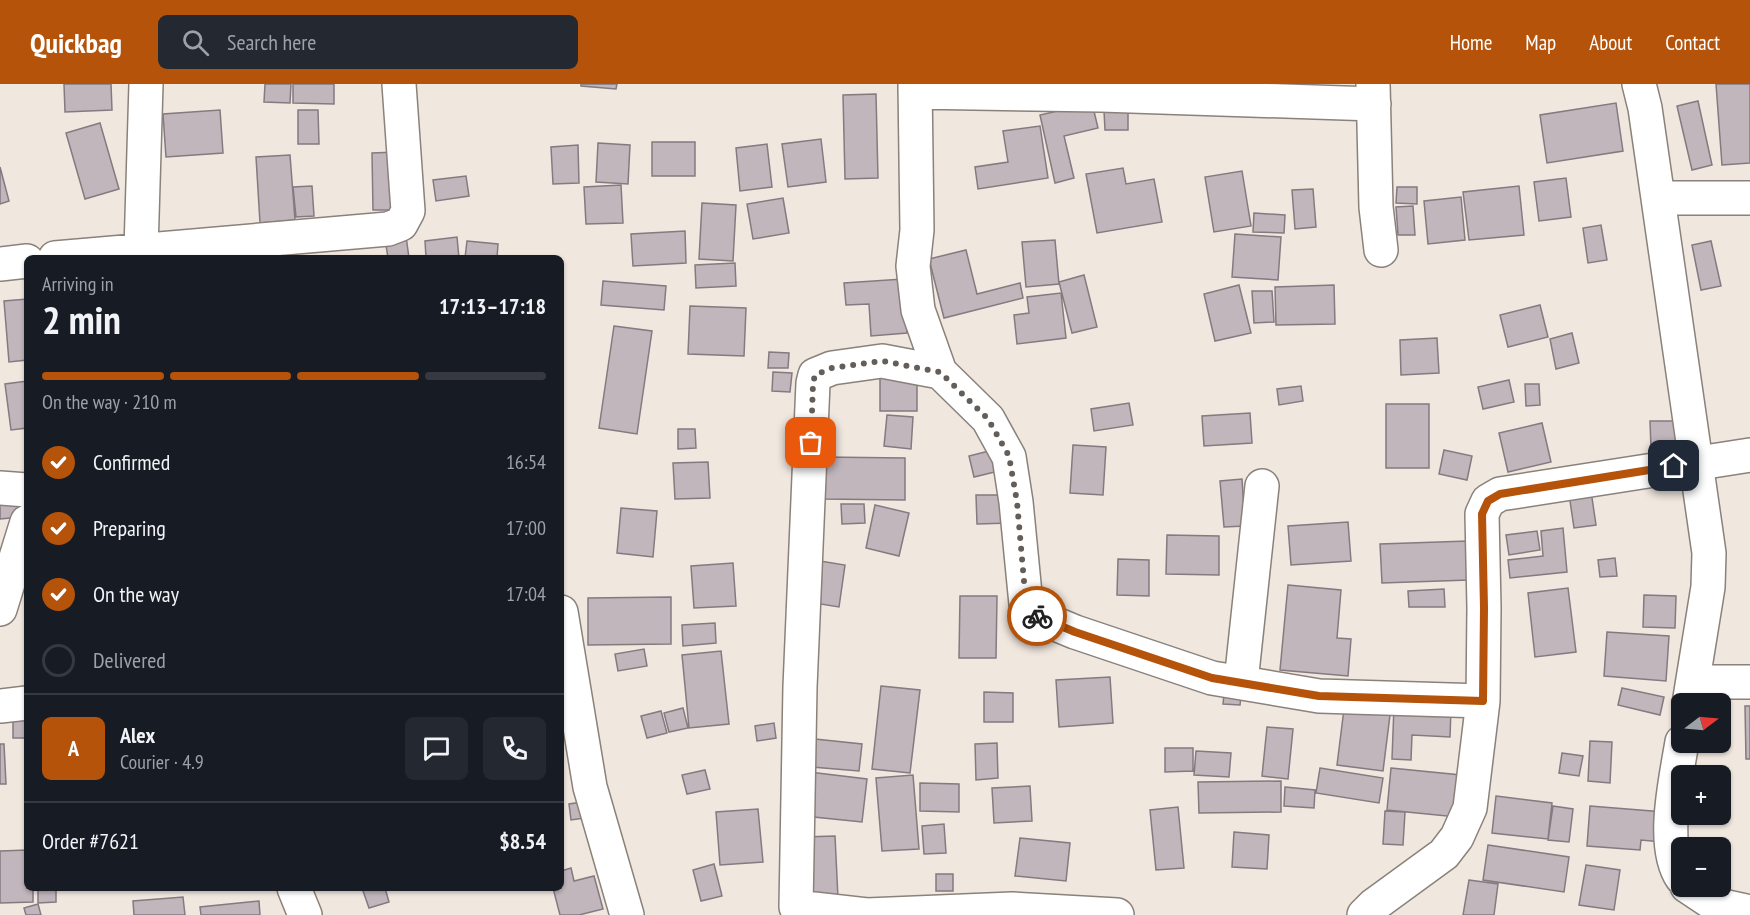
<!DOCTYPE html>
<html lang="en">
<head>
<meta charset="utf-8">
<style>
  body { margin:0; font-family:"PT Sans Narrow",sans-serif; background:#242831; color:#f1f3f6; height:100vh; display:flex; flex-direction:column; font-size:22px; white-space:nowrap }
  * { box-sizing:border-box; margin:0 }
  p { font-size:20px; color:#9ea1a6 }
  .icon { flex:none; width:33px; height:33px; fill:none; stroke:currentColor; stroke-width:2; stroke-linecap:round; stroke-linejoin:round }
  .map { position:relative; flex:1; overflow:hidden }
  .details { position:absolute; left:24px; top:171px; width:540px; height:636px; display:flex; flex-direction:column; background:#171b24; border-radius:9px; box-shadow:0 2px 4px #0004 }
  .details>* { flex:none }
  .needle { width:39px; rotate:74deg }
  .fabs { position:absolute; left:1671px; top:609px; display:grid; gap:12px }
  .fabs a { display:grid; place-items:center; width:60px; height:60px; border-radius:9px; background:#171b24; box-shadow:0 2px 4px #0004; font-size:30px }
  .pin { position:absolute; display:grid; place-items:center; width:51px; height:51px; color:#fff; margin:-26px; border-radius:12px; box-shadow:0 3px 9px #0006 }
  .courier { position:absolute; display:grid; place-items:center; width:60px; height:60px; margin:-30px; border:4px solid #b45309; border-radius:50%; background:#fff; color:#222; box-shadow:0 2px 8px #0007 }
  .overview em { font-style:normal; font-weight:700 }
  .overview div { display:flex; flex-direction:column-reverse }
  .overview { display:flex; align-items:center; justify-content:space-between; height:102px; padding:0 18px }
  h1 { font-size:39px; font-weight:700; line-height:45px }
  .bar { display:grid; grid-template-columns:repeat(4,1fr); gap:9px 6px; align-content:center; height:72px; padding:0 18px }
  .bar i { height:8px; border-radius:4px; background:#363941 }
  .bar .current { background:#b45309 }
  .bar p { grid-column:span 4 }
  .line { display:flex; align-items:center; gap:15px; padding:0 18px; border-top:2px solid #363941 }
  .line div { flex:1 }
  .round { display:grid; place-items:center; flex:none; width:63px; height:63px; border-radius:9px; background:#242831 }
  ol { padding:0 18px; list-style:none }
  li { display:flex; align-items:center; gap:18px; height:66px }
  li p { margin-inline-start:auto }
  li .icon { padding:6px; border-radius:50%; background:#b45309; color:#fff; stroke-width:4 }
  li:last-child { color:#9ea1a6 }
  li i { width:33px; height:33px; border:3px solid #363941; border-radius:50% }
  header { display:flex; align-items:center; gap:36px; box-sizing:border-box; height:84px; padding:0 30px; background:#b45309; color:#fff }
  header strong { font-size:28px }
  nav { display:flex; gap:33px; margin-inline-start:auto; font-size:21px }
  .search { width:420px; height:54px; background:#242831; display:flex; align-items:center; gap:15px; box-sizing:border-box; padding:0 21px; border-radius:9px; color:#9ea1a6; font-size:22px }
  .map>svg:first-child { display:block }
  .building { fill:#c0b6bc; stroke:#847a80; stroke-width:1.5 }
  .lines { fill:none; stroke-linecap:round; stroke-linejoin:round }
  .minor-casing { stroke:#8a817a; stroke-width:36 }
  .minor { stroke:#fff; stroke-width:33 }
  .done { stroke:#645e5a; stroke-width:6; stroke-dasharray:0 10.8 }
  .route { stroke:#b45309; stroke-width:8 }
</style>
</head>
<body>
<header>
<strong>Quickbag</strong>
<div class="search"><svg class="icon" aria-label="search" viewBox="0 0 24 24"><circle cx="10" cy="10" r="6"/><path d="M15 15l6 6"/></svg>Search here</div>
<nav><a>Home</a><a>Map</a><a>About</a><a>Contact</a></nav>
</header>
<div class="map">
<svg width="1750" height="831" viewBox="0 0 1750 831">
  <rect width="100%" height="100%" fill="#f0e7df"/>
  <!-- building -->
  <path class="building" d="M64 0H111L112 26 65 28Z
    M265 0H291L290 19 264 18Z
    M293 0H334V20L293 19Z
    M581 0H617L616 5 581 2Z
    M1716 0H1750V79L1722 81Z
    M876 10 878 94 845 95 843 11Z
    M1698 17 1712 81 1692 86 1677 22Z
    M1092 19 1098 44 1064 52 1074 94 1055 99 1040 31Z
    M1616 19 1623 67 1547 79 1540 31Z
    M220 26 223 69 166 73 163 30Z
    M298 26H318L319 60H298Z
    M1128 26V46H1105L1104 27Z
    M100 39 119 105 85 115 66 49Z
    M1040 42 1048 94 978 105 975 83 1008 78 1003 47Z
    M821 55 826 98 788 103 782 60Z
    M652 58H695V92H652Z
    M598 59 630 61 628 100 596 98Z
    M767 60 772 103 740 107 736 64Z
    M578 61 579 99 553 100 551 63Z
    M397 68 399 126H373L372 69Z
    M290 71 295 136 260 139 256 73Z
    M0 83 9 117 0 120Z
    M1123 84 1126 100 1154 95 1162 138 1097 149 1086 90Z
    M1242 87 1251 142 1214 148 1205 93Z
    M466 92 469 112 436 117 433 96Z
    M1566 94 1571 133 1539 137 1534 98Z
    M621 101 623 139 586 140 584 103Z
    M312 102 314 132 296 133 293 103Z
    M1519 102 1524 151 1469 156 1463 108Z
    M1397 103H1417V120L1396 119Z
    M1313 105 1316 143 1295 145 1292 106Z
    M1461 113 1465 156 1428 160 1424 117Z
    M783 114 789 149 753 155 747 120Z
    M702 119 736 121 733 177 699 175Z
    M1413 122 1415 151H1398L1396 123Z
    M1254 129 1285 131 1284 149 1253 148Z
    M1601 141 1607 176 1588 179 1583 144Z
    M685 147 686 179 633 182 631 150Z
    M1235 150 1281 153 1278 196 1232 193Z
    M406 152 409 174H388L385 155Z
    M457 153 459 174H426L425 157Z
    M1055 156 1059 200 1026 203 1022 158Z
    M467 157 498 160 497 174H465Z
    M1711 157 1721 202 1701 206 1692 161Z
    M966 166 977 210 1020 199 1023 214 944 234 929 175Z
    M735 179 736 202 696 204 695 181Z
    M1084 191 1097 243 1072 249 1059 198Z
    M903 195 907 249 871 252 869 220 846 221 844 199Z
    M603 197 666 202 664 226 601 221Z
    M1239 201 1251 249 1215 257 1204 210Z
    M1334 201 1335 240 1276 241 1275 203Z
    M1252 207H1272L1274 238 1254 239Z
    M1061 209 1066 254 1017 260 1014 231 1029 229 1027 213Z
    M27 215V276L9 278 4 217Z
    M1540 221 1548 253 1508 263 1500 231Z
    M690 222 746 224 744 272 688 270Z
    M614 242 652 247 637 350 599 344Z
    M1572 249 1579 279 1556 285 1550 255Z
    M1437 254 1439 289 1401 291 1400 256Z
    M769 268 789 269 788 284H768Z
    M773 288 792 289 790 308 772 307Z
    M880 291H917V327H880Z
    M1509 296 1514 318 1483 325 1478 303Z
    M27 297V344L11 346 5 300Z
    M1525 300H1539L1540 321 1526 322Z
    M1301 302 1303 317 1279 321 1277 305Z
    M1129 319 1133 341 1094 347 1091 325Z
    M1386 320H1429V384H1386Z
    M1250 329 1252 359 1204 362 1202 332Z
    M887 331 913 333 911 365 884 362Z
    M1650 337H1683V364H1651Z
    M1542 339 1551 378 1508 388 1499 349Z
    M678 345H695L696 364 678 365Z
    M1073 361 1106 363 1103 411 1070 409Z
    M1001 364 1007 385 974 393 969 372Z
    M1444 366 1472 372 1467 396 1439 390Z
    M822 373 905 374V416L822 415Z
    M708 378 710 414 675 415 673 379Z
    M1242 395 1245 442 1224 443 1220 397Z
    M1591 407 1596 441 1574 444 1569 410Z
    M976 411H1009L1010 439 977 440Z
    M19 413 21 433 0 435V415Z
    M841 420H864L865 439 842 440Z
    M875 421 909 429 899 472 866 464Z
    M621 424 657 427 653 473 617 469Z
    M1348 438 1351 477 1291 481 1288 442Z
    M1563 444 1567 488 1510 494 1508 476 1543 472 1541 447Z
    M1537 447 1540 466 1509 471 1506 451Z
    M1167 451 1219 452V491L1166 490Z
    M1468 457 1469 496 1382 499 1380 460Z
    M1615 474 1617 492 1600 493 1598 476Z
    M1118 475 1149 476V512L1117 511Z
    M820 477 845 481 839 523 814 519Z
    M733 479 736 522 694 524 691 482Z
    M1288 501 1341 506 1337 554 1351 555 1348 592 1280 586Z
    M1568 504 1576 568 1535 573 1528 509Z
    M1444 505 1445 523H1409L1408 507Z
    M1644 511 1676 512 1675 544 1643 543Z
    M960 512H997L996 574H959Z
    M671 513V560L588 561V514Z
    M715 539 716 559 683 562 682 541Z
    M1607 548 1669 552 1666 597 1604 592Z
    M644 565 647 582 618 587 615 570Z
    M721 567 729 640 689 644 682 571Z
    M1110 593 1113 639 1059 643 1056 596Z
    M1225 600 1242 602 1240 621 1223 620Z
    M881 602 920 606 910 689 872 685Z
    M1622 604 1664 613 1660 631 1618 621Z
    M984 608 1013 609V638H984Z
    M1394 622 1451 625 1450 653 1412 651 1411 676 1392 675Z
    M1745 622H1750V675H1746Z
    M683 624 688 644 669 648 664 629Z
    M13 625H27V654H13Z
    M1344 625 1390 631 1383 687 1337 681Z
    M661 627 667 649 647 654 641 632Z
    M774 639 776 654 757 657 755 642Z
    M1267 643 1293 645 1288 695 1262 692Z
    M815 655 862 660 859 687 812 683Z
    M1590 657 1612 658 1610 699 1588 697Z
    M997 659 998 694 976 696 975 660Z
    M0 660H4L6 700H0Z
    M1165 664H1193V687L1165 688Z
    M1196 667 1231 669 1229 693 1194 691Z
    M1562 669 1583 672 1579 692 1559 689Z
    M1694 683 1711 684V692H1693Z
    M1320 684 1383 694 1379 719 1316 709Z
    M1391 684 1461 691 1457 733 1387 726Z
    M705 686 710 705 687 710 682 691Z
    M809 688 867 695 862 738 804 732Z
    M913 691 919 765 882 767 876 694Z
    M1281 697V728L1199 729 1198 698Z
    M920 699 959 700V728L920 727Z
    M1030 702 1032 737 994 739 992 704Z
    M1285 703 1315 706 1314 724 1284 722Z
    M1496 712 1552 719 1548 755 1492 749Z
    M589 717 591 733 571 736 569 720Z
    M1553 722 1573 725 1569 758 1548 756Z
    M1590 722 1664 728 1662 758 1641 756 1640 766 1587 762Z
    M1178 723 1184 784 1156 786 1150 726Z
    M758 725 763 778 720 781 716 728Z
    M1385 727 1405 728 1403 761 1383 760Z
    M944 740 946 769 924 770 922 742Z
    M1234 748 1269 751 1267 785 1232 783Z
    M835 752 838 814 805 815 802 753Z
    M1020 754 1070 759 1066 797 1015 792Z
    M1488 761 1569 773 1564 808 1483 796Z
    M27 766V804H33V818L0 819V767Z
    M714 780 722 812 701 817 693 786Z
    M1586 781 1620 786 1614 826 1579 821Z
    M571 784 574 797 594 792 603 825 579 831H560L553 804H561V787Z
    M936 790H953V807H936Z
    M1469 796 1498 800 1494 831H1463Z
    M38 804H56V818L38 819Z
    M362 804H385L389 818 369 824Z
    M183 813 185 831H134L133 817Z
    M259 817 260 831H201L200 823Z
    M38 820 41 831H26L24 824Z"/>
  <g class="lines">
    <defs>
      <path id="minor" d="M915 0 917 146 913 182 918 226 940 288 988 335 1009 373 1016 418 1026 520 1034 531 1075 548 1212 594 1319 612 1483 617
        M1373 0 1376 123 1381 166
        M1639 0 1645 24 1709 469 1708 503 1689 620
        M915 8 1101 11 1374 20
        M1658 114H1750
        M141 166 146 0
        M55 174 388 145 401 140 408 127 399 0
        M0 180 27 177
        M940 288 882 277 832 284 815 291 813 299 800 603 796 823 867 831 1012 825 1117 831
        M0 404 27 406
        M0 525 27 438
        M561 528 590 703 627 831
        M1241 598 1262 402
        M1693 598H1750
        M0 622 27 619
        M1682 794C1660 762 1676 695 1682 658
        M1687 802 1714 820 1750 828
        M294 804 305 831
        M1364 831 1374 821 1444 770 1457 753 1470 724 1483 617 1484 524 1482 430 1488 417 1500 410 1750 371"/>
    </defs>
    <!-- minor casing -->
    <use href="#minor" class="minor-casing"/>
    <!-- minor -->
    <use href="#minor" class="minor"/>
  </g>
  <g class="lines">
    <!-- done -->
    <path class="done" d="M811 359 813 299 815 291 832 284 882 277 940 288 988 335 1009 372 1017 418 1026 520 1037 532"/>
    <!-- route -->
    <path class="route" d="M1037 532 1075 548 1212 594 1319 612 1483 617 1484 524 1482 430 1488 417 1500 410 1674 382"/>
  </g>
</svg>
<div class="fabs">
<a><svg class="needle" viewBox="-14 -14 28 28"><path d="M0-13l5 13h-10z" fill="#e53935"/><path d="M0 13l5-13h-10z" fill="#9ea1a6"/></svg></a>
<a>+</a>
<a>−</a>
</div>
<div class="pin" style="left:811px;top:359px;background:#ea580c"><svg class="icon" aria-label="bag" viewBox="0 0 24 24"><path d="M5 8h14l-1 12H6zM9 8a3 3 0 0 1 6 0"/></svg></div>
<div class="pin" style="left:1674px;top:382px;background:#1f2937"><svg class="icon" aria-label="home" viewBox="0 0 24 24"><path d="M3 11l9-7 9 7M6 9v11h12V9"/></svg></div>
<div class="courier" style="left:1037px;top:532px"><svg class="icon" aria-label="bike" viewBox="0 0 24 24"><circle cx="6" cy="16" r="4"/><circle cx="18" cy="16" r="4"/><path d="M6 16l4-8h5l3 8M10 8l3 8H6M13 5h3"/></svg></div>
<section class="details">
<div class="overview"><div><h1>2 min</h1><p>Arriving in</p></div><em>17:13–17:18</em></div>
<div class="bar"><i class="current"></i><i class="current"></i><i class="current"></i><i></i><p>On the way · 210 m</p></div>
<ol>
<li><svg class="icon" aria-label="check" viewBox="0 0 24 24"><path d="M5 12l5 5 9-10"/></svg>Confirmed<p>16:54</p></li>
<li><svg class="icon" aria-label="check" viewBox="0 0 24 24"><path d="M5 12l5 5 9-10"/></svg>Preparing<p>17:00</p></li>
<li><svg class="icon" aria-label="check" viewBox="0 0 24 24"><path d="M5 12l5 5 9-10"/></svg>On the way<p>17:04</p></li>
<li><i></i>Delivered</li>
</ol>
<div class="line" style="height:108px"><b class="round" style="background:#b45309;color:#fff">A</b><div><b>Alex</b><p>Courier · 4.9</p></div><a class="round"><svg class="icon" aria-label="chat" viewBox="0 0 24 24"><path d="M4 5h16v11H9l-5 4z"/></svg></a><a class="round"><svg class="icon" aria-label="phone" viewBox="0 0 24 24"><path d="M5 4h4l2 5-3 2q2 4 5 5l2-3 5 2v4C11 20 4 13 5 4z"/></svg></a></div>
<div class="line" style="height:78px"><div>Order #7621</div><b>$8.54</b></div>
</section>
</div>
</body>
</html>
